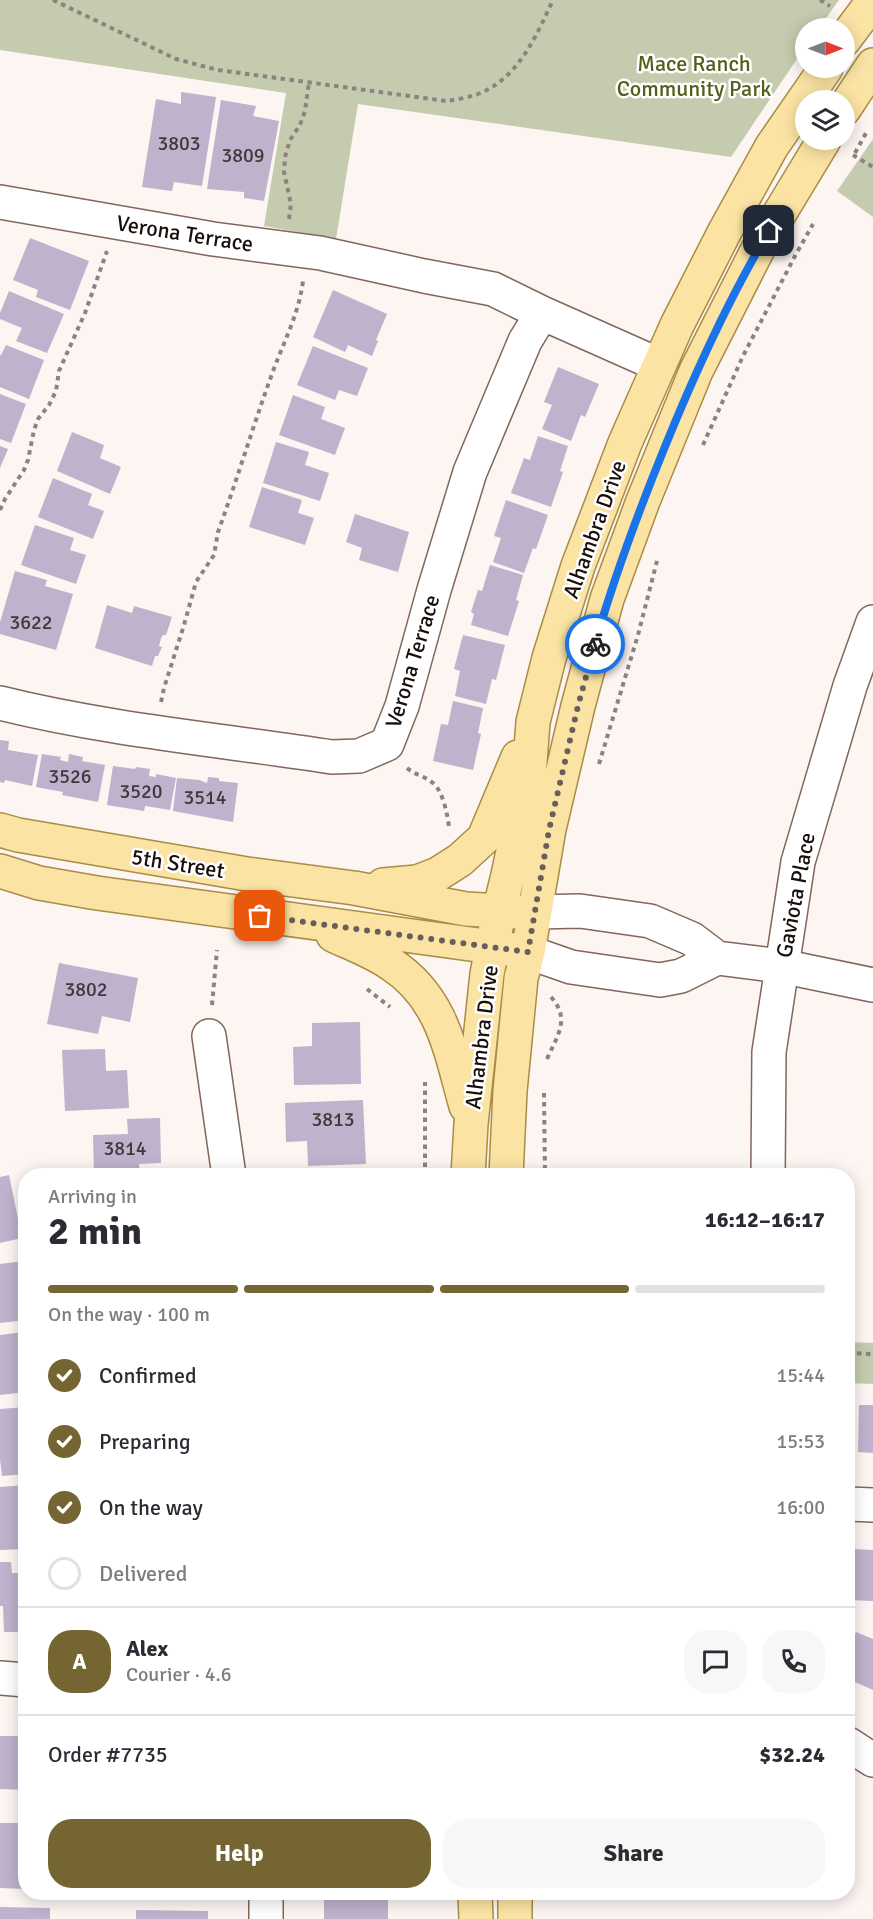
<!DOCTYPE html>
<html lang="en">
<head>
<meta charset="utf-8">
<style>
  body { margin:0; font-family:Signika,sans-serif; background:#f7f7f7; color:#2b2b33; height:100vh; display:flex; flex-direction:column; font-size:22px; white-space:nowrap }
  * { box-sizing:border-box; margin:0 }
  p { font-size:20px; color:#7c7c81 }
  .icon { flex:none; width:33px; height:33px; fill:none; stroke:currentColor; stroke-width:2; stroke-linecap:round; stroke-linejoin:round }
  .map { position:relative; flex:1; overflow:hidden }
  .panel { position:absolute; left:18px; top:1168px; width:837px; height:732px; display:flex; flex-direction:column; background:#fff; border-radius:24px; box-shadow:0 3px 15px #0003 }
  .panel>* { flex:none }
  .needle { width:39px; rotate:90deg }
  .fabs { position:absolute; left:795px; top:18px; display:grid; gap:12px }
  .fabs a { display:grid; place-items:center; width:60px; height:60px; border-radius:50%; background:#fff; box-shadow:0 3px 15px #0003; font-size:30px }
  .pin { position:absolute; display:grid; place-items:center; width:51px; height:51px; color:#fff; margin:-26px; border-radius:12px; box-shadow:0 3px 9px #0006 }
  .courier { position:absolute; display:grid; place-items:center; width:60px; height:60px; margin:-30px; border:4px solid #1a73e8; border-radius:50%; background:#fff; color:#222; box-shadow:0 2px 8px #0007 }
  .summary em { font-style:normal; font-weight:700 }
  .summary div { display:flex; flex-direction:column-reverse }
  .summary { display:flex; align-items:center; justify-content:space-between; height:102px; padding:0 30px }
  h1 { font-size:39px; font-weight:700; line-height:45px }
  .bar { display:grid; grid-template-columns:repeat(4,1fr); gap:9px 6px; align-content:center; height:72px; padding:0 30px }
  .bar i { height:8px; border-radius:4px; background:#e1e1e2 }
  .bar .current { background:#746532 }
  .bar p { grid-column:span 4 }
  .line { display:flex; align-items:center; gap:15px; padding:0 30px; border-top:2px solid #e1e1e2 }
  .line div { flex:1 }
  .round { display:grid; place-items:center; flex:none; width:63px; height:63px; border-radius:24px; background:#f7f7f7 }
  ol { padding:0 30px; list-style:none }
  li { display:flex; align-items:center; gap:18px; height:66px }
  li p { margin-inline-start:auto }
  li .icon { padding:6px; border-radius:50%; background:#746532; color:#fff; stroke-width:4 }
  li:last-child { color:#7c7c81 }
  li i { width:33px; height:33px; border:3px solid #e1e1e2; border-radius:50% }
  .button { display:flex; gap:12px; margin-top:auto; padding:12px 30px }
  .button a { flex:1; height:69px; border-radius:24px; background:#746532; color:#fff; font-size:24px; font-weight:700; line-height:69px; text-align:center }
  .button a+a { background:#f7f7f7; color:#2b2b33 }
  .map>svg:first-child { display:block }
  .green { fill:#c5cbae }
  .building { fill:#beb2cc }
  .lines { fill:none; stroke-linecap:round; stroke-linejoin:round }
  .minor-casing { stroke:#82665b; stroke-width:36 }
  .major-casing { stroke:#a98c45; stroke-width:36 }
  .path { stroke:#8c8380; stroke-width:4; stroke-dasharray:4.5 4.5; stroke-linecap:butt }
  .minor { stroke:#fff; stroke-width:33 }
  .major { stroke:#fae3a3; stroke-width:33 }
  .done { stroke:#685f5b; stroke-width:6; stroke-dasharray:0 10.8 }
  .route { stroke:#1a73e8; stroke-width:8 }
  .labels { text-anchor:middle; stroke-width:5; stroke-linejoin:round; paint-order:stroke }
  .number-label { font-size:20px; fill:#42373a }
  .park-label { font-size:22px; fill:#545e19; stroke:#fff }
  .street-label { font-size:22px; fill:#180e0a; stroke:#fff }
</style>
</head>
<body>
<div class="map">
<svg width="873" height="1919" viewBox="0 0 873 1919">
  <rect width="100%" height="100%" fill="#fcf5f2"/>
  <!-- green -->
  <path class="green" d="M0 0H839L819 28H806L805 47 731 157 358 104 336 239 264 226 286 93 0 50Z
    M873 139V217L837 191Z
    M848 1342 873 1343V1384L848 1383Z"/>
  <!-- building -->
  <path class="building" d="M181 92 216 97 202 186 174 182 172 191 142 187 156 99 181 104Z
    M221 100 256 106 253 116 279 121 264 201 244 198V192L207 189Z
    M30 238 89 261 70 310 36 297 38 290 13 280Z
    M333 290 387 314 376 340 378 341 372 356 348 345 345 352 313 337Z
    M9 291 64 314 47 353 16 341 22 328 0 319V313Z
    M6 345 44 360 29 399 0 387V355H1Z
    M313 346 368 368 357 396 339 390 335 400 297 385Z
    M558 367 599 384 585 417 581 415 571 441 542 429 552 405 544 402Z
    M0 394 26 404 11 443 0 439Z
    M293 395 325 407 321 419 345 428 335 455 279 435Z
    M72 432 104 445 100 458 121 467 110 494 57 471Z
    M538 436 568 446 560 471 563 472 551 507 511 493 524 458 530 460Z
    M276 442 309 452 305 465 329 473 320 501 263 483Z
    M0 446 8 449 0 468Z
    M53 478 92 494 88 505 104 511 93 539 38 517Z
    M262 487 302 500 298 513 314 518 305 545 249 527Z
    M506 500 548 515 536 549 533 548 524 573 493 562 501 538 494 536Z
    M355 514 409 532 398 572 359 560 362 548 346 542Z
    M35 525 74 538 70 550 86 555 76 584 21 565Z
    M490 565 523 575 516 600 519 601 508 636 471 625 474 614 471 612 478 590 482 591Z
    M15 571 47 580 45 586 73 594 56 650 0 634V622Z
    M107 605 132 613 134 606 172 617 166 635H163L161 638 159 646 162 647 158 656H155L152 666 95 648Z
    M463 635 505 645 496 680 492 679 486 704 455 696 460 671 454 669Z
    M453 701 483 708 478 733 481 734 473 770 433 761 441 724 448 725Z
    M0 740 9 741 8 750 38 755 32 786 5 780 4 783 0 782Z
    M42 754 61 757 60 760 68 762 69 754 83 757 82 761 105 765 98 802 62 795 63 792 36 787Z
    M113 766 135 769 136 767 150 769 149 776 156 777V774L176 778 170 810 145 806 144 811 107 805Z
    M208 777 219 778V781L238 783 233 822 173 811 177 778 199 780 207 783Z
    M59 963 138 978 130 1022 102 1016 98 1034 47 1024Z
    M360 1022 361 1084 294 1085 293 1047 312 1046V1023Z
    M105 1049 106 1071 127 1070 129 1108 65 1111 62 1050Z
    M363 1100 366 1164 308 1166 307 1141 286 1142 285 1103Z
    M160 1118 161 1163 139 1164 140 1176H94L93 1135 128 1134 127 1119Z
    M351 1173V1176H314V1174Z
    M9 1175 22 1238 0 1243V1177Z
    M24 1261 26 1275V1320L0 1323V1264Z
    M23 1332 26 1352V1392L0 1395V1335Z
    M859 1405H873V1453L858 1452Z
    M848 1406H851L850 1450H848Z
    M26 1407V1474L2 1476 0 1459V1409Z
    M26 1485V1549L0 1550V1487Z
    M853 1549 873 1550V1601L848 1600V1558H853Z
    M0 1562H11L12 1573H26V1632H4L3 1606H0Z
    M856 1632 873 1639V1690L848 1679V1652Z
    M0 1736H26V1790L0 1789Z
    M0 1823H26V1889L0 1888Z
    M324 1893H388V1919H324Z
    M0 1907 50 1908V1919H0Z
    M136 1910 208 1911V1919H136Z"/>
  <g class="lines">
    <defs>
      <path id="minor" d="M0 202 213 239 320 253 424 276 493 289 542 313 659 365
        M0 703C109 730 222 740 332 757L359 756 387 744 402 706 434 590 470 472 525 341 542 313
        M535 912 580 911 650 921 692 939 717 958 781 966 873 985
        M528 952 571 967 660 980 681 976 717 958
        M209 1036 229 1176
        M768 1176 769 1052 798 862 850 686 873 622
        M848 1504 873 1505
        M0 1678 26 1680
        M848 1744 873 1760
        M266 1919V1893"/>
      <path id="major" d="M844 40 873 1
        M844 109 873 65
        M0 830 18 835 247 874 354 888 466 909 519 912
        M0 871 39 883 97 893 514 950
        M383 885 417 882 438 874 460 860 484 838 518 757
        M333 935C352 944 374 952 391 964 443 998 450 1050 466 1106
        M468 1176 471 1124 487 974 499 912 508 875 529 776 533 722 549 658 578 566 625 443 677 325 725 231 772 146 826 68
        M506 1176 510 1091 521 978 528 952 549 829 578 706 607 599 643 501 696 371 758 249 824 140
        M475 1893 476 1919
        M515 1893V1919"/>
    </defs>
    <!-- minor casing -->
    <use href="#minor" class="minor-casing"/>
    <!-- major casing -->
    <use href="#major" class="major-casing"/>
    <!-- path -->
    <path class="path" d="M53 0 176 59 218 70 446 101C459 99 474 97 487 90 521 72 537 34 553 0
      M820 0 830 6
      M855 153 866 133
      M853 155 873 167
      M289 219 291 204 284 172 285 157 290 140 300 125 305 111 309 82
      M703 445 743 356 795 256 813 224
      M0 510 5 499 24 470 28 460 34 430 38 419 49 405 56 391 59 371 85 313 107 251
      M161 702 164 688 184 625 196 582 214 555 218 532C237 480 253 426 272 374 283 343 299 314 303 281
      M599 764 638 635 657 561
      M407 768C415 775 425 776 433 783 443 791 448 816 449 828
      M367 989 390 1007
      M212 1005 217 950
      M547 1059C557 1036 571 1019 551 997
      M544 1093 545 1176
      M425 1176V1082
      M848 1353 873 1354"/>
    <!-- minor -->
    <use href="#minor" class="minor"/>
    <!-- major -->
    <use href="#major" class="major"/>
  </g>
  <g class="lines">
    <!-- done -->
    <path class="done" d="M260 916 528 952 549 830 578 706 595 644"/>
    <!-- route -->
    <path class="route" d="M595 644C614 577 638 513 664 449 694 375 728 300 769 231"/>
  </g>
  <g class="labels">
    <!-- number labels -->
    <g class="number-label">
      <text x="179" y="150">3803</text>
      <text x="243" y="162">3809</text>
      <text x="31" y="629">3622</text>
      <text x="70" y="783">3526</text>
      <text x="141" y="798">3520</text>
      <text x="205" y="804">3514</text>
      <text x="86" y="996">3802</text>
      <text x="333" y="1126">3813</text>
      <text x="125" y="1155">3814</text>
    </g>
    <!-- park labels -->
    <g class="park-label">
      <text x="694" y="71">Mace Ranch<tspan x="694" dy="25">Community Park</tspan></text>
    </g>
    <!-- street labels -->
    <g class="street-label">
      <text transform="translate(185 233) rotate(9)" y="8">Verona Terrace</text>
      <text transform="translate(594 529) rotate(-70)" y="8">Alhambra Drive</text>
      <text transform="translate(412 661) rotate(-73)" y="8">Verona Terrace</text>
      <text transform="translate(178 863) rotate(9)" y="8">5th Street</text>
      <text transform="translate(795 895) rotate(-79)" y="8">Gaviota Place</text>
      <text transform="translate(481 1037) rotate(-83)" y="8">Alhambra Drive</text>
    </g>
  </g>
</svg>
<div class="fabs">
<a><svg class="needle" viewBox="-14 -14 28 28"><path d="M0-13l5 13h-10z" fill="#e53935"/><path d="M0 13l5-13h-10z" fill="#7c7c81"/></svg></a>
<a><svg class="icon" aria-label="layers" viewBox="0 0 24 24"><path d="M12 4l9 5-9 5-9-5zM3 14l9 5 9-5"/></svg></a>
</div>
<div class="pin" style="left:260px;top:916px;background:#ea580c"><svg class="icon" aria-label="bag" viewBox="0 0 24 24"><path d="M5 8h14l-1 12H6zM9 8a3 3 0 0 1 6 0"/></svg></div>
<div class="pin" style="left:769px;top:231px;background:#1f2937"><svg class="icon" aria-label="home" viewBox="0 0 24 24"><path d="M3 11l9-7 9 7M6 9v11h12V9"/></svg></div>
<div class="courier" style="left:595px;top:644px"><svg class="icon" aria-label="bike" viewBox="0 0 24 24"><circle cx="6" cy="16" r="4"/><circle cx="18" cy="16" r="4"/><path d="M6 16l4-8h5l3 8M10 8l3 8H6M13 5h3"/></svg></div>
<section class="panel">
<div class="summary"><div><h1>2 min</h1><p>Arriving in</p></div><em>16:12–16:17</em></div>
<div class="bar"><i class="current"></i><i class="current"></i><i class="current"></i><i></i><p>On the way · 100 m</p></div>
<ol>
<li><svg class="icon" aria-label="check" viewBox="0 0 24 24"><path d="M5 12l5 5 9-10"/></svg>Confirmed<p>15:44</p></li>
<li><svg class="icon" aria-label="check" viewBox="0 0 24 24"><path d="M5 12l5 5 9-10"/></svg>Preparing<p>15:53</p></li>
<li><svg class="icon" aria-label="check" viewBox="0 0 24 24"><path d="M5 12l5 5 9-10"/></svg>On the way<p>16:00</p></li>
<li><i></i>Delivered</li>
</ol>
<div class="line" style="height:108px"><b class="round" style="background:#746532;color:#fff">A</b><div><b>Alex</b><p>Courier · 4.6</p></div><a class="round"><svg class="icon" aria-label="chat" viewBox="0 0 24 24"><path d="M4 5h16v11H9l-5 4z"/></svg></a><a class="round"><svg class="icon" aria-label="phone" viewBox="0 0 24 24"><path d="M5 4h4l2 5-3 2q2 4 5 5l2-3 5 2v4C11 20 4 13 5 4z"/></svg></a></div>
<div class="line" style="height:78px"><div>Order #7735</div><b>$32.24</b></div>
<div class="button"><a>Help</a><a>Share</a></div>
</section>
</div>
</body>
</html>
